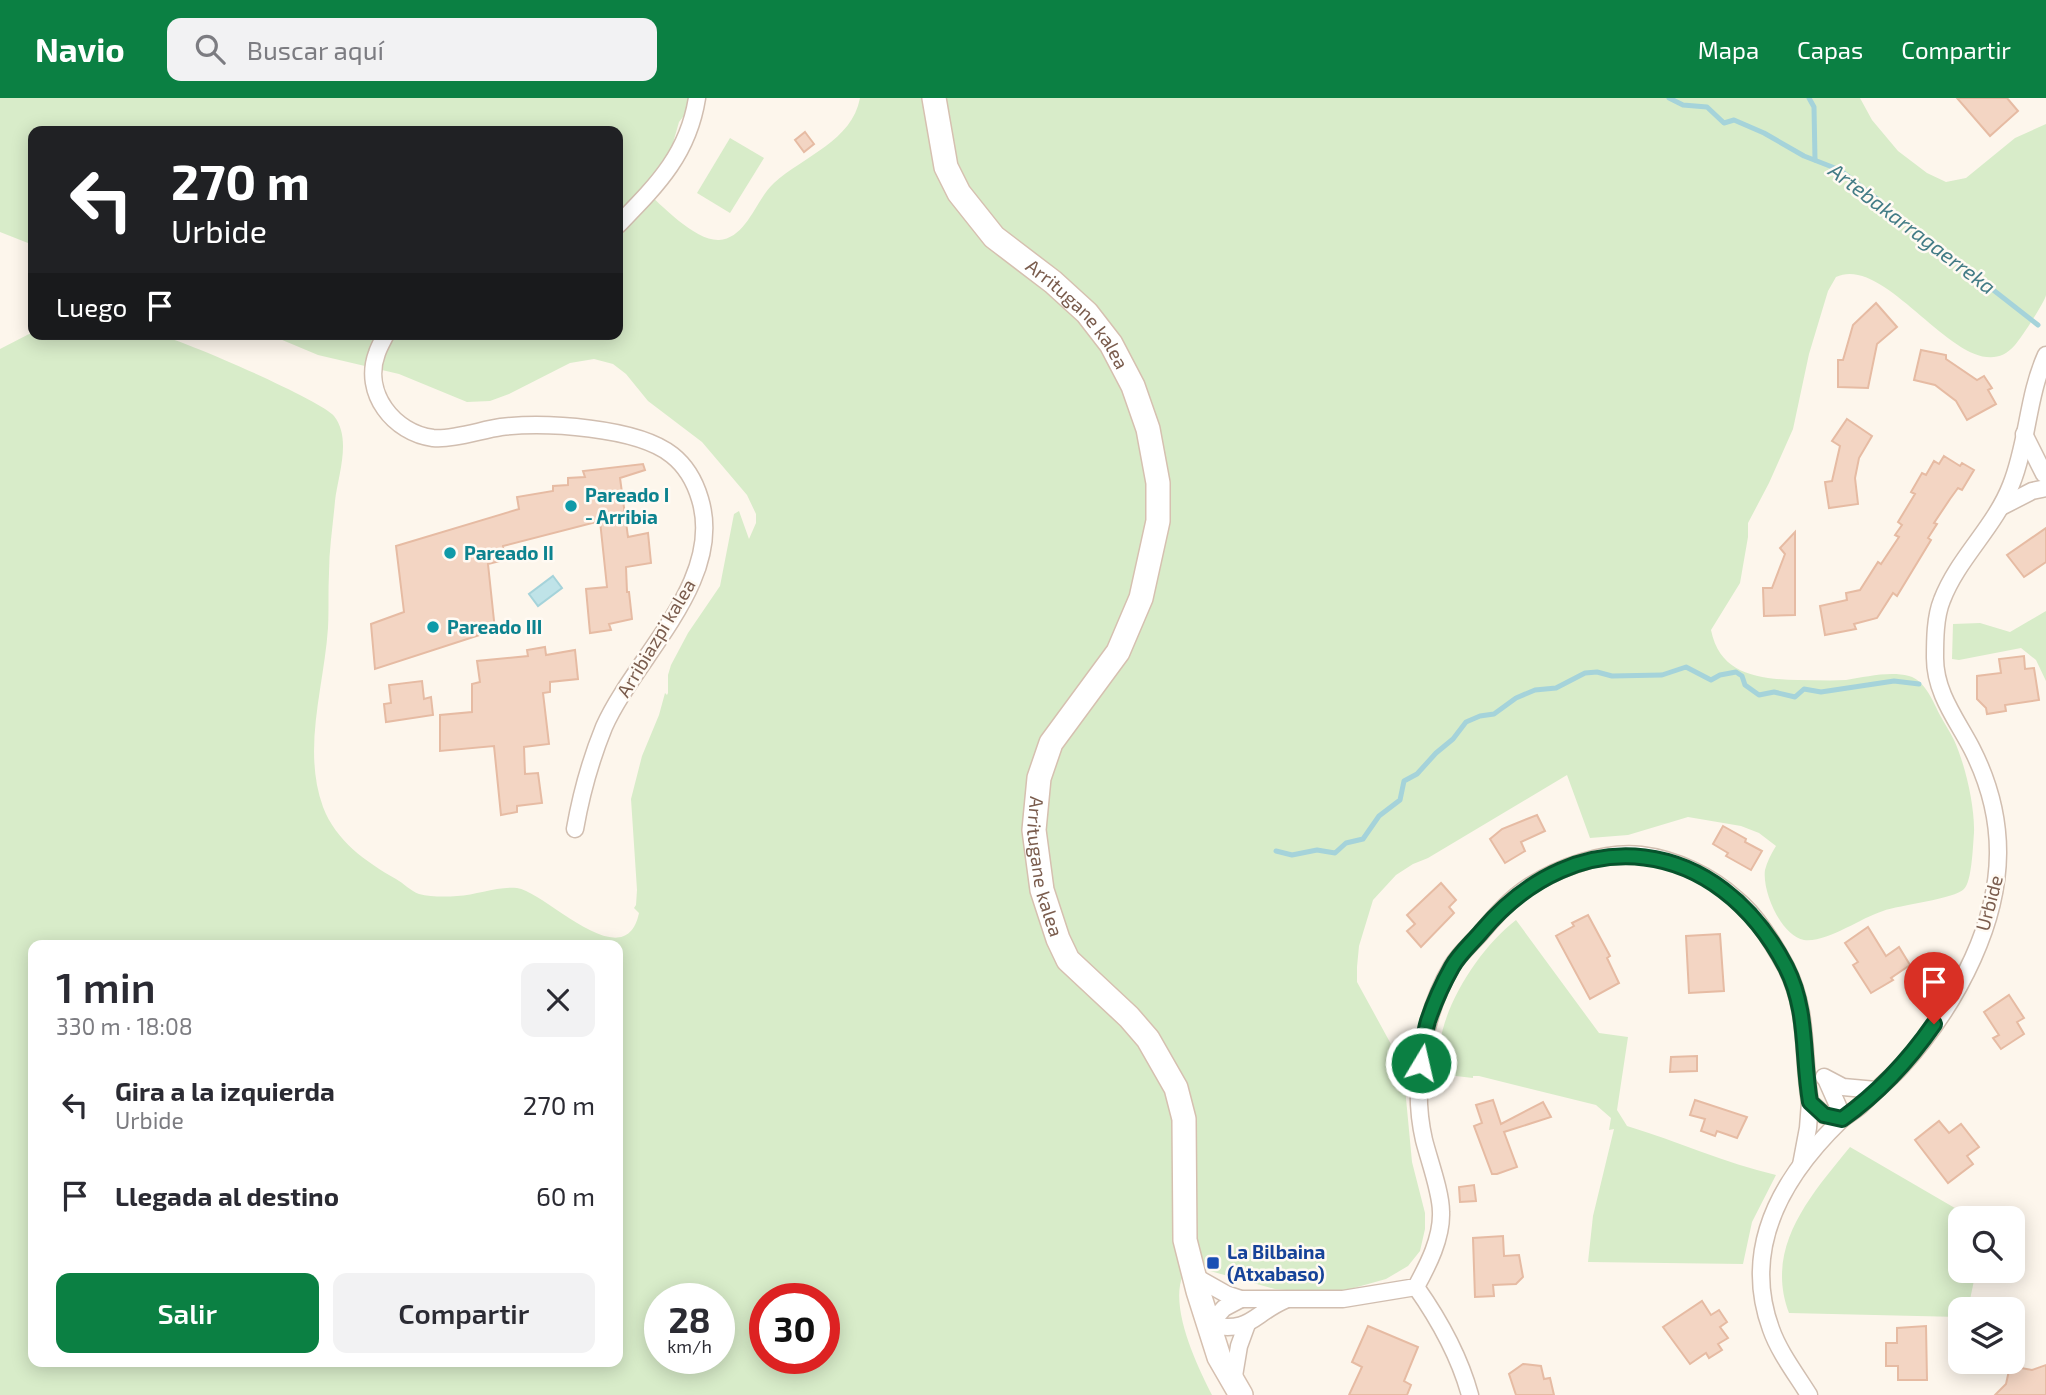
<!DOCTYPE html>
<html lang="es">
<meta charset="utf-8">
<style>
:root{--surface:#fff;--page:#f2f2f3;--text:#2b2b33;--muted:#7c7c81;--accent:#0b8043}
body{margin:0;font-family:"Exo 2",sans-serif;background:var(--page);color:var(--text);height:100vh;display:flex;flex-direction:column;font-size:26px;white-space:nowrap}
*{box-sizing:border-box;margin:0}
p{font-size:23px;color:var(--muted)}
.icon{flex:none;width:38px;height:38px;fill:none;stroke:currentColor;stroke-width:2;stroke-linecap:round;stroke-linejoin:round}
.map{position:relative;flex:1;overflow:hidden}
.drawer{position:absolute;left:28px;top:842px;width:595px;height:427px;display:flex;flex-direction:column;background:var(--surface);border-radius:14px;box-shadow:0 4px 18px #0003}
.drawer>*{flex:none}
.guide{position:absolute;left:28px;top:28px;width:595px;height:214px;border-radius:14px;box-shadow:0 4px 18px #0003;background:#202124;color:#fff;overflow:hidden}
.tools{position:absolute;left:1948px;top:1108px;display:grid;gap:14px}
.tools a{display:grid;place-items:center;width:77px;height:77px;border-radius:14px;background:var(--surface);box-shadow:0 4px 18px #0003;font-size:35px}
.speed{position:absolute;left:644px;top:1185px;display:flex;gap:14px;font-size:35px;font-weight:700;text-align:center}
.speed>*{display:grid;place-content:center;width:91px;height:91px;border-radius:50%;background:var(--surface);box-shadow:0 4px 18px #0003;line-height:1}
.speed small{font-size:18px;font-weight:400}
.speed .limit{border:10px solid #d22;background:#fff;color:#111}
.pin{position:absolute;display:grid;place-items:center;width:60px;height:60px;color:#fff;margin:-72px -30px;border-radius:50% 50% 50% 0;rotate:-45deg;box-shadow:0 0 7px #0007}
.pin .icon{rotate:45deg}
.me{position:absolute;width:77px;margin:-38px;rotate:9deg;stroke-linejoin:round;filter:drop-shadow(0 0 5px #0008)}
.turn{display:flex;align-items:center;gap:24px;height:147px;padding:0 28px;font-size:32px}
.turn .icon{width:91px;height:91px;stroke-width:2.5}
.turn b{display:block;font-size:49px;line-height:60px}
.then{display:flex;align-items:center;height:66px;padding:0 28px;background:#0003;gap:14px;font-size:26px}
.round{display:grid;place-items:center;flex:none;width:74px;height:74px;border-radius:14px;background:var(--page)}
.overview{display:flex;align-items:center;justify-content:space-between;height:119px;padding:0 28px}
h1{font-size:42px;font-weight:600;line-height:52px}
.button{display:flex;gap:14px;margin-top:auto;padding:14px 28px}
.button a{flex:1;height:80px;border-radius:14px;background:var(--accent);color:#fff;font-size:28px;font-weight:600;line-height:80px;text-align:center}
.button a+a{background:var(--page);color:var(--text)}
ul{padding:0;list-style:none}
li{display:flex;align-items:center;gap:21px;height:91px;padding:0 28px}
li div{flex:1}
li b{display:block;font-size:26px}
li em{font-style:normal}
header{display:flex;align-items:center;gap:42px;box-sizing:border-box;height:98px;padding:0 35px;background:var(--accent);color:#fff}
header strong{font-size:33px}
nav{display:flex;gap:38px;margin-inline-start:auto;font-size:24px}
.search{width:490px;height:63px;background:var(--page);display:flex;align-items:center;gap:18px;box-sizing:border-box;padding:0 24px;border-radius:14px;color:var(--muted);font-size:26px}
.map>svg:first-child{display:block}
</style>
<header>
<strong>Navio</strong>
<div class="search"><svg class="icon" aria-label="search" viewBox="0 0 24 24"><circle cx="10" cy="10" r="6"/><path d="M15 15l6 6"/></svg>Buscar aquí</div>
<nav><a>Mapa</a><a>Capas</a><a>Compartir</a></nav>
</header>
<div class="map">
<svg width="2046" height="1297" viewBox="0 0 2046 1297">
<rect width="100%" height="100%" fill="#fdf6ec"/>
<g fill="#d8ecc9" fill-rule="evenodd">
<path d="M0,0H691L690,10L679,24L671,52L663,68L644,91C661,107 695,143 719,142C747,140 756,101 774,85C804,58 852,43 860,0H1860L1872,22L1898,53L1927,75L1946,84L1966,80L2015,40L2046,26C2046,67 2046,108 2046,149C2046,164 2046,183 2046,197C2045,204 2021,240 2015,247C1968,302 1890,153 1836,179L1828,193L1809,256L1793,331L1769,385L1748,425V439L1740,485L1711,532C1720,577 1759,581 1798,582C1814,582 1830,583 1846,582C1866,579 1889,573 1909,578C1926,583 1933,604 1941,619C1945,626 1950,634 1954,642C1965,666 1975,708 1974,735C1973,746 1972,784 1964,791C1955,801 1899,807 1883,813C1860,820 1827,845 1804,842C1781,838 1762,793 1765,772C1767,764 1771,756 1776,748L1759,735L1741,728L1688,719L1628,737L1590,740L1567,677L1428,760L1413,766L1396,777L1373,802L1359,848L1357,869V884L1392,948L1404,979L1412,1064L1425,1115V1131L1420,1153L1408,1168L1386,1181L1343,1193L1308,1194L1275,1191L1203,1171L1183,1177C1169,1209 1197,1268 1212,1297H0V251L33,234V236C72,236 117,232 154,236C175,238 323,303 334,318C352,341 338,377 335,403C333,427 329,451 329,475C328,493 329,511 328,530C324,589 302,651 323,709C336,743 366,764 396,781C403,785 411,793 419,796C430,799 446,799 457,798C477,797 498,788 517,790C546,794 625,881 639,815L634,810L636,807L637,792L631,701L642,658L659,617L665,595L667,597L668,595V577L671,567L688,535L720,488L734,416L739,413L749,441L756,425V416L747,397L702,344L648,303L626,276L613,266L594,261L570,265L509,296L490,303L467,304L399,276L318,257L268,236H618V33H33V147L0,134ZM33,847H618V1264H33ZM660,1200H719V1260H660ZM765,1200H824V1260H765Z"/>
<polygon points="730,40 764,60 730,115 697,95"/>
<polygon points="2046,513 2046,583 2036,562 2021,550 1959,562 1952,561 1953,526 1980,525 2010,534"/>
<path d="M1516,822L1599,935L1628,939L1617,1012L1627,1028C1677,1043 1725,1065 1776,1077L1752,1124L1743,1166L1588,1164L1593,1118L1614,1031L1609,1032L1611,1020L1596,1007L1479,978H1473V980L1447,977C1444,967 1439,956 1440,945C1446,902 1482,848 1516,822Z"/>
<path d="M1850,1049L1972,1120H1960V1172L1976,1173L1968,1211H1960V1219L1789,1215C1764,1149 1811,1097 1850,1049Z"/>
</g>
<polygon fill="#bfe3e8" stroke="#a5d3da" stroke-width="2" points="553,478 562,490 538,508 529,496"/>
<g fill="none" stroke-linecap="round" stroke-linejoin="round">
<g stroke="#a5d3da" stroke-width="5">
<polyline points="1669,0 1683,7 1707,9 1724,25 1734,22 1764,35 1804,58 1840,72 2038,227"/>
<polyline points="1809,0 1814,9 1815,62"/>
<polyline points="1276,753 1292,757 1317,752 1335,755 1346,745 1363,741 1379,718 1400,702 1404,683 1417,676 1436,655 1453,641 1466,624 1480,618 1494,616 1516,600 1535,592 1556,590 1585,575 1597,574 1612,578 1662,577 1686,569 1711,582 1720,577 1736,574 1742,578 1745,587 1759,597 1774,594 1795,599 1804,591 1821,594 1894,583 1919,586"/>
</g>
</g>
<g fill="#f3d5c3" stroke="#e6bba3" stroke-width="2">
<polygon points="1957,0 2007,0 2018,13 1990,38"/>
<polygon points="805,34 814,46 804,54 795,42"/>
<polygon points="1876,205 1897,229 1877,246 1868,290 1838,289 1838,262 1843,262 1853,227"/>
<polygon points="1921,252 1946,257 1946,261 1977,282 1984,278 1992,290 1988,292 1996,306 1967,322 1956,303 1935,287 1914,282"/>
<polygon points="1847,321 1872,338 1859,360 1855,380 1858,406 1829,410 1825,384 1832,383 1840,348 1832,343"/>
<polygon points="1944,358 1960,368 1962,365 1974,372 1962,392 1958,390 1950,401 1934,425 1937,426 1928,440 1931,442 1897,498 1893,495 1877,520 1854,526 1856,531 1825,537 1820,508 1847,502 1846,495 1860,492 1878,464 1881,466 1899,439 1895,437 1902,427 1898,424 1915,396 1911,394 1922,375 1926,377 1934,363 1939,366"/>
<polygon points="643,366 645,372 620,380 628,439 648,435 651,465 626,469 627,494 629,494 632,521 609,526 611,532 590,535 586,491 607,489 600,423 503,448 504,462 488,466 495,532 375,571 371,526 404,514 396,448 519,411 517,399 553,393 553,388 568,387 568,380 585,379 583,373"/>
<polygon points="2046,430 2046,464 2024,479 2007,457"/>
<polygon points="1795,434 1795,517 1764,518 1763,490 1772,490 1785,456 1780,450"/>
<polygon points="545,549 546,557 575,552 578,581 550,584 550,594 543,595 549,646 524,649 525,676 538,675 542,705 517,708 517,714 501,717 494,648 440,653 440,617 472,614 472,586 480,584 477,563 528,558 527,552"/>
<polygon points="2024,558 2025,571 2034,570 2039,602 2005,607 2006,613 1987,616 1986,610 1977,601 1977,578 2001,575 1999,561"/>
<polygon points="422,583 424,601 431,599 433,617 386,624 384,606 391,605 389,587"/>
<polygon points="1537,717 1545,733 1521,744 1525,753 1505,765 1490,741 1502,731"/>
<polygon points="1723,728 1746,741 1745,744 1762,753 1751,772 1726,758 1728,755 1713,746"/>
<polygon points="1441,785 1456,802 1449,809 1454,815 1421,849 1407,833 1415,826 1407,817"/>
<polygon points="1588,817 1610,858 1607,860 1619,885 1590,901 1556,838 1574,828 1572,825"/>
<polygon points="1868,829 1886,858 1899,849 1910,867 1891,880 1893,882 1871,895 1853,867 1858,864 1845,845"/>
<polygon points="1720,836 1724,893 1689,895 1686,838"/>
<polygon points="2009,897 2024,920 2017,924 2024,936 2001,951 1993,940 1999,937 1984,914"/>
<polygon points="1697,958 1697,973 1670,974 1671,959"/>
<polygon points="1493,1002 1501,1026 1543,1004 1551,1019 1504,1034 1517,1069 1497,1076 1492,1076 1474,1028 1482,1025 1476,1007"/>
<polygon points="1695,1002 1747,1019 1737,1040 1717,1033 1715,1038 1701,1033 1705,1021 1690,1017"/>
<polygon points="1939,1023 1949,1035 1961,1026 1979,1049 1967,1058 1973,1066 1948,1085 1915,1042"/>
<polygon points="1474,1087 1476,1103 1460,1104 1459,1089"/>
<polygon points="1503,1138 1504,1158 1519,1157 1523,1179 1516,1186 1493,1187 1494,1198 1475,1199 1473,1140"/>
<polygon points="1702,1203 1711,1217 1719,1212 1727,1224 1720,1229 1728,1240 1718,1246 1722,1252 1709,1260 1706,1255 1690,1266 1663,1229"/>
<polygon points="1368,1228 1418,1249 1404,1283 1411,1287 1407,1297 1349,1297 1362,1269 1352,1264"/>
<polygon points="1926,1228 1927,1282 1898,1282 1898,1268 1886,1268 1886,1245 1897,1245 1897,1230"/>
<polygon points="1523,1266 1541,1268 1544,1281 1550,1280 1554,1297 1516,1297 1509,1276"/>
<polygon points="2046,1267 2046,1297 1995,1297 2006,1286 2010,1268 2032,1272"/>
</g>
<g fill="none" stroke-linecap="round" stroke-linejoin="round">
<g stroke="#d1beb0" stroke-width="19">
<g id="street">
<path d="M618,127C656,88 688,57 697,0"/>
<path d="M386,236C383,242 379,249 377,255C362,295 394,335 433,340C452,342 481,332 501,329C545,324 637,329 672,357C686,368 695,384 700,401C725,483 635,559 604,629C591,661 581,697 575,731"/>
<polyline points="2024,336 2044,376"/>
<polyline points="2001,409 2032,393 2046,390"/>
<polyline points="1824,979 1843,989 1876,992"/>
<polyline points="1801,1067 1808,1030 1810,1004"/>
<path d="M1194,1178L1226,1196L1241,1201H1343L1416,1189C1428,1167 1442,1140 1441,1114C1441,1094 1429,1062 1424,1042C1411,986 1423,917 1452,868C1459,856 1471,846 1480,836C1495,818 1510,801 1530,788C1560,769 1604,753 1641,757C1675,761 1711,778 1736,801C1757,818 1773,845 1786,869C1809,914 1802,957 1810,1004L1824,1017L1842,1021L1838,1008L1826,981"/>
<path d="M1416,1189C1440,1223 1459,1257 1470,1297"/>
<path d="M1209,1227C1252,1235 1251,1217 1285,1202"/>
<polyline points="1209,1227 1224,1210 1241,1201"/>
<polyline points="1233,1284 1239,1248 1247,1226"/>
<path d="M1809,1297C1796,1276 1779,1254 1771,1231C1741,1149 1783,1078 1841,1022C1847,1017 1854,1013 1860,1008C1872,996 1886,984 1898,972C1928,940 1955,900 1973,860C2005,789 2008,722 1972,651C1957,622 1935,595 1935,560C1935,543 1935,519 1942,502C1958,460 1995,429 2011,387C2028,345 2027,299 2046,257"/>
</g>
</g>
<g stroke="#d6c0b0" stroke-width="26">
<g id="secondary">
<path id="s1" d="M934,0L946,69L959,95L994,139L1053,184L1087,215L1111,246L1133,288L1148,331L1158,385V423L1141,500L1118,554L1051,645L1039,680L1034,732L1042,792L1058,841L1068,862L1129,919L1148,941L1176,990L1184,1021L1185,1142L1198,1193L1219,1259L1241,1297"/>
</g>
</g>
<use href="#street" stroke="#fff" stroke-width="16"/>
<use href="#secondary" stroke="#fff" stroke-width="23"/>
</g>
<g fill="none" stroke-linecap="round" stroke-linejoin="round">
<g stroke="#07532c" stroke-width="18">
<path id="route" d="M1421,965C1423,951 1424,936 1428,923C1434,905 1443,885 1452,869C1459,856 1473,844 1482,833C1578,720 1718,738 1786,869C1808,912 1802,957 1810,1004L1824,1017L1842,1021C1877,996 1909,962 1934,926"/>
</g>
<use href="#route" stroke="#0b8043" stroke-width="12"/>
</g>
<g fill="#0f9aa8" stroke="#fffaf3" stroke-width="2.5">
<circle cx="571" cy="408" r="7"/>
<circle cx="450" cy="455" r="7"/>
<circle cx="433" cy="529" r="7"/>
</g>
<rect fill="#1a4fb4" stroke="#fffaf3" stroke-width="2.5" x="1206" y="1158" width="14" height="14" rx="3.5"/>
<g text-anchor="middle" stroke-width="5" stroke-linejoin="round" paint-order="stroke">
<g font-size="19" fill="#7a5c4d" stroke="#fffaf3">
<text dy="7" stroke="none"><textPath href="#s1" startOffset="270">Arritugane kalea</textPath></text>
<text transform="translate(656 540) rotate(-59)" y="7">Arribiazpi kalea</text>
<text dy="7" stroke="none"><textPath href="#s1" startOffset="878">Arritugane kalea</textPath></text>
<text transform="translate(1989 805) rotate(-75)" y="7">Urbide</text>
</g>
<g font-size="19" font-weight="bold" fill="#0d838f" stroke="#fffaf3" text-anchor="start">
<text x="585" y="404">Pareado I<tspan x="585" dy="22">- Arribia</tspan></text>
<text x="464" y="462">Pareado II</text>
<text x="447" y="536">Pareado III</text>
</g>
<g font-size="19" font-weight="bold" fill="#164399" stroke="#fffaf3" text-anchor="start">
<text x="1227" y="1161">La Bilbaina<tspan x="1227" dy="22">(Atxabaso)</tspan></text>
</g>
<g font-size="21" font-style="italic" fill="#437c86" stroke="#fffaf3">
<text transform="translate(1912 131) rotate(37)" y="7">Artebakarragaerreka</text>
</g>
</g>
</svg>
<div class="tools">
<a><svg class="icon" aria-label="search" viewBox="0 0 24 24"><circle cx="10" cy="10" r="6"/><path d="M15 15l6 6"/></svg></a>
<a><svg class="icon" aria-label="layers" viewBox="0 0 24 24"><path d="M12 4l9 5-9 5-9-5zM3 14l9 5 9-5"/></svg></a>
</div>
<div class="speed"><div>28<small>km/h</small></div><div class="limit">30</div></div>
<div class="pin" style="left:1934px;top:926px;background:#d93025"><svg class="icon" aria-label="arrive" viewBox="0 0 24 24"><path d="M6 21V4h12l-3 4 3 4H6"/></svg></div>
<svg class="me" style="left:1421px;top:965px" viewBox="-20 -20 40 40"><circle r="17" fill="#0b8043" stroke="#fff" stroke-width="3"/><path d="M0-11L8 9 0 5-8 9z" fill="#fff"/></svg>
<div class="guide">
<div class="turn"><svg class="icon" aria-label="left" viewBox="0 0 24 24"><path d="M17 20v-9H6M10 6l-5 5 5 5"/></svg><div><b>270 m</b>Urbide</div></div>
<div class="then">Luego<svg class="icon" aria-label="arrive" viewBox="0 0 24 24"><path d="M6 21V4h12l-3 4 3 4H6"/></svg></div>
</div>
<section class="drawer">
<div class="overview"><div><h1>1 min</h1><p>330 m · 18:08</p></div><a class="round"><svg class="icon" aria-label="close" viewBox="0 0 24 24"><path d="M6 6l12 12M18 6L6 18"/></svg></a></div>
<ul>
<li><svg class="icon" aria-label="left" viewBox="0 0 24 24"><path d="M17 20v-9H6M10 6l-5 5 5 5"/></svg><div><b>Gira a la izquierda</b><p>Urbide</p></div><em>270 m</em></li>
<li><svg class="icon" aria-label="arrive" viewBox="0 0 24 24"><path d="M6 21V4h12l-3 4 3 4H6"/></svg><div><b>Llegada al destino</b></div><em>60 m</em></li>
</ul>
<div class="button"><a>Salir</a><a>Compartir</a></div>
</section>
</div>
